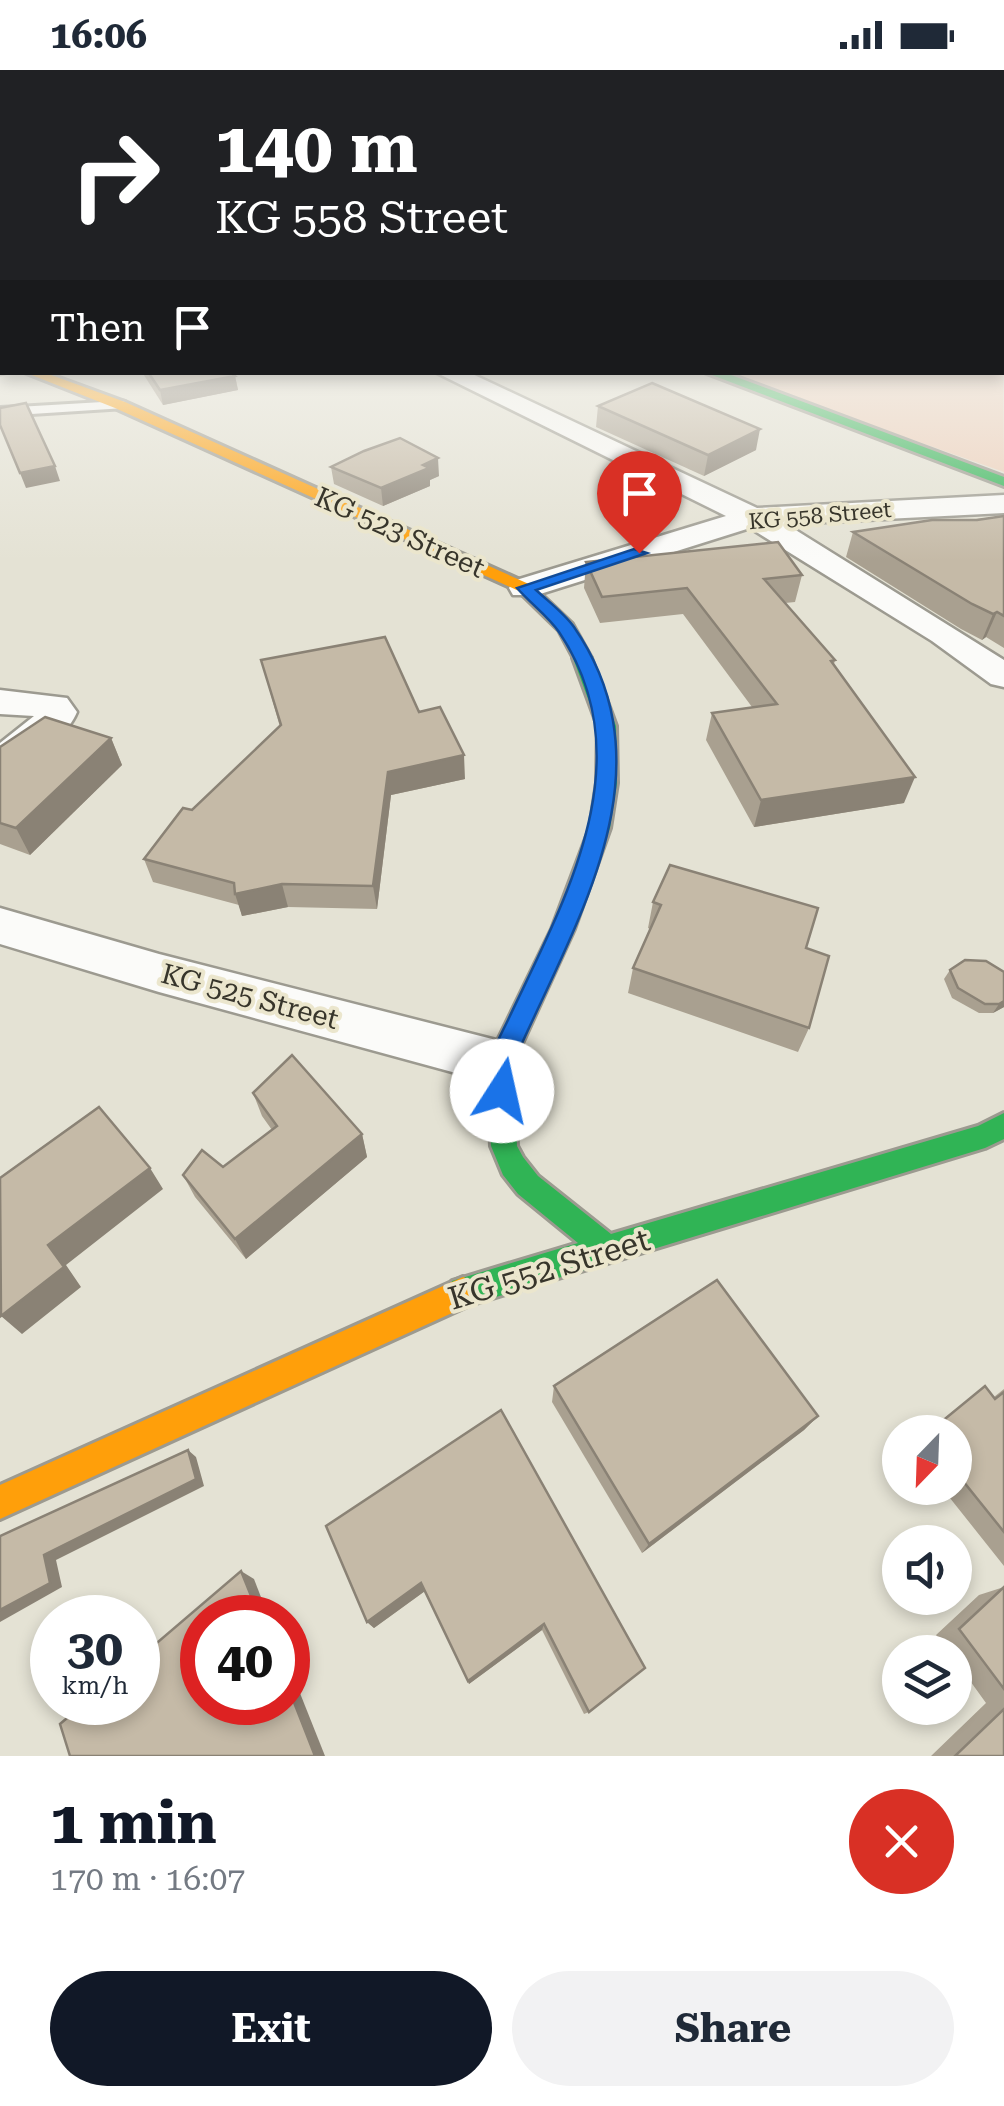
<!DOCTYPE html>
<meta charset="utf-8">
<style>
:root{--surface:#fff;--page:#f2f2f3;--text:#1f2937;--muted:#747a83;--accent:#111827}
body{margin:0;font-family:"Roboto Serif",serif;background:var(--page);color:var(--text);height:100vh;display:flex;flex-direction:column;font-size:38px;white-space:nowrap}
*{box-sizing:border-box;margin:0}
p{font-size:32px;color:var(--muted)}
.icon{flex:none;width:55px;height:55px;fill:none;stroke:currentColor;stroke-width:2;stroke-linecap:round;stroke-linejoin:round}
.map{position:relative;height:1686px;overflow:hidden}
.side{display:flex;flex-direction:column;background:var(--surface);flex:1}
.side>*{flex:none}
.guide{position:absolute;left:0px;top:0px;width:1005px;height:305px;box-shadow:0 5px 15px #0003;background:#202124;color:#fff;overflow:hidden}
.needle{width:65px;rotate:203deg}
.controls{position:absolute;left:882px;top:1345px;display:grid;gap:20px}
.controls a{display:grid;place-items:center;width:90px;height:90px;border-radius:50%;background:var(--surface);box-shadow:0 5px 15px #0003;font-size:50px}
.speed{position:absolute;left:30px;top:1525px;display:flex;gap:20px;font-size:50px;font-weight:700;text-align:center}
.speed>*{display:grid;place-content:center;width:130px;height:130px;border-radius:50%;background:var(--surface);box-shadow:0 5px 15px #0003;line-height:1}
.speed small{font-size:25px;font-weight:400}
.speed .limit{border:15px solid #d22;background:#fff;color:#111}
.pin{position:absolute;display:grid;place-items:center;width:85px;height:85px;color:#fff;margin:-102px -42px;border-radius:50% 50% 50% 0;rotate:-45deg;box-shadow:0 0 10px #0007}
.pin .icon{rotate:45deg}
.me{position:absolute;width:110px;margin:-55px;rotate:10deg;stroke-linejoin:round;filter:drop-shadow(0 0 8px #0008)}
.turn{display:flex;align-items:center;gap:35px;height:210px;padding:0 50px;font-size:45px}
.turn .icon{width:130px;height:130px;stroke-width:2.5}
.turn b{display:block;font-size:70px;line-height:85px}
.then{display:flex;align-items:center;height:95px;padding:0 50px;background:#0003;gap:20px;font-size:38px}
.round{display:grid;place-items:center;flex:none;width:105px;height:105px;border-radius:52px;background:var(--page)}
.overview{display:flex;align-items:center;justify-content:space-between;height:170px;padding:0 50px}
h1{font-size:60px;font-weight:700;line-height:75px;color:var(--accent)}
.cta{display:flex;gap:20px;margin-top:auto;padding:20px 50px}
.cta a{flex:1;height:115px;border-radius:60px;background:var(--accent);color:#fff;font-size:40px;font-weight:700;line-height:115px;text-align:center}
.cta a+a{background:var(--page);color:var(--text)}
.status{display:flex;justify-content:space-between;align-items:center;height:70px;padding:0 50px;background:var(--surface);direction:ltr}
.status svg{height:28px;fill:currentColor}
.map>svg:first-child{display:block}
</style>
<div class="status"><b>16:06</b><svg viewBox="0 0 49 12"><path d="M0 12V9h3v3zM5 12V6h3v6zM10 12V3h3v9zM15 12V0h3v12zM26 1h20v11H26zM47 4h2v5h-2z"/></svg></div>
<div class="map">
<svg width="1004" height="1686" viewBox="0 0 1004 1686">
<rect width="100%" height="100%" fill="#e4e2d4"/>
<polygon fill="#eecfba" points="1003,293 1004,402 723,303 1002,302"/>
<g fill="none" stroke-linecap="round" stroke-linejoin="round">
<g stroke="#9c9a90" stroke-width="6">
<polygon id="lane" points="120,331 125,332 125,338 0,346 0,338"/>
</g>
<g stroke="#9c9a90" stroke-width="5">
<g id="street">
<polygon points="0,289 2,302 9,302 0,304"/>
<polygon points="435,302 468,302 757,438 1004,425 1004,443 786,454 1004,590 1004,617 991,614 932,571 750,458 537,525 513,525 509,518 513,511 726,446"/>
<path d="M0,620L67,628L77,642C67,667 25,699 0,706V673L34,646L0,644Z"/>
<polygon points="0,838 159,884 500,971 518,978 525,993 518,1008 500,1015 159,922 0,874"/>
</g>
</g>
<g stroke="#9c9a90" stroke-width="6">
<g id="fast">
<polygon points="704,302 723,302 1004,407 1004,416"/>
<polygon points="582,583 591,588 616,656 617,713 610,758 574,859 513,993 517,1076 523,1087 538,1106 611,1164 978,1056 1004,1043 1004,1069 985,1078 463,1237 452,1233 448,1222 452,1211 578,1173 518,1124 503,1105 491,1076 487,993 552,859 590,758 597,713 598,656 573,588"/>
</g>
</g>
<g stroke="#9c9a90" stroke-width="6">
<g id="slow">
<polygon points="24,302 43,302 125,332 531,515 572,554 591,588 588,592 576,592 559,560 519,521 115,338"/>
<polygon points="463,1207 474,1211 478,1222 474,1233 0,1449 0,1415"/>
</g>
</g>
<use href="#lane" fill="#fbfbf9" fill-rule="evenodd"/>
<use href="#street" fill="#fbfbf9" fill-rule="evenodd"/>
<use href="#fast" fill="#30b455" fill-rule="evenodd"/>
<use href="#slow" fill="#ff9f0a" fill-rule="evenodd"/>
</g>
<g fill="#a9a090">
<polygon points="142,302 230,302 235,306 238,320 163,335"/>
<polygon points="598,336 756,380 704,406 596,357"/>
<polygon points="331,397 439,406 430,410 430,416 383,436 334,414"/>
<polygon points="1004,446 1004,578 986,567 982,570 961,559 846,487 853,462"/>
<polygon points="586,492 802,505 795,532 785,533 835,590 834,594 904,733 754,757 706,670 712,643 752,637 683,544 600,553 584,518"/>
<polygon points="261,590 419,642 465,709 391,725 377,839 288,837 242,846 239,835 153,812 144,789 192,740 280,657"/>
<polygon points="111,668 122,695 30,785 0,774 0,677"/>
<polygon points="653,832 806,878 809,958 798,982 628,923 633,898 650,859 648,858"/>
<polygon points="950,900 1004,937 993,943 979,943 952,928 944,909"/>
<polygon points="253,1023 362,1064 367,1087 246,1189 195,1127 183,1105 223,1097 272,1060 262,1046"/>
<polygon points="554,1316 818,1346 804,1360 642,1483 552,1332"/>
<polygon points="985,1316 994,1327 1004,1319 1004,1496 942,1418 955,1418 955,1362 927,1362"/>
<polygon points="501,1340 589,1642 584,1644 542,1560 469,1614 425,1521 374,1558 367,1552"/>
<polygon points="1004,1517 1004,1686 931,1686 986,1633 955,1590 955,1582 949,1582 936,1565 979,1525"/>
</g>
<g fill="#8a8275">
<polygon points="235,306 238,320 163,335 160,320"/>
<polygon points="760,359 756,380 704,406 708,385"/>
<polygon points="438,388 439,406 430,410 430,416 383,436 381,418 423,395"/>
<polygon points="55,396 60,411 26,418 20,403"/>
<polygon points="997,542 986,567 982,570 993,544"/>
<polygon points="111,668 122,695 30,785 16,758"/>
<polygon points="464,685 465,709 391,725 377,839 373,816 388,702"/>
<polygon points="915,707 904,733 754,757 761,730"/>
<polygon points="282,814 288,837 242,846 235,824"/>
<polygon points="1004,931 1004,937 993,943 999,934"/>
<polygon points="362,1064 367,1087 246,1189 235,1169"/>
<polygon points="150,1098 163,1119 66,1195 81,1217 22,1264 1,1246 48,1175"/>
<polygon points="818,1346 804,1360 642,1483 649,1474"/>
<polygon points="188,1380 196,1387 204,1416 56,1490 62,1517 0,1552 0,1540 44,1485"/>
<polygon points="241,1501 254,1509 269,1548 260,1548"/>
<polygon points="421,1513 425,1521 374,1558 367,1552"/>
<polygon points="544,1554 542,1560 469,1614 468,1611"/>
<polygon points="288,1593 325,1686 315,1686 288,1617"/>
</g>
<g fill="#c5baa7" stroke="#8a8275" stroke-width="2.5">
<polygon points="148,302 230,302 235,306 160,320"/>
<polygon points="652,313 760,359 708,385 598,336"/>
<polygon points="26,333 55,396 20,403 0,355 0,338"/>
<polygon points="400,368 438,388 423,395 429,398 381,418 331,397 364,381"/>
<polygon points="1004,446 1004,546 997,542 993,544 972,534 853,462 932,450 977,450"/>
<polygon points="778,472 802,505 764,509 835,590 831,591 915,707 761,730 712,643 777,634 687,518 602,527 586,492"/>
<polygon points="385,567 419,642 440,637 464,685 388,702 373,816 282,814 235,824 234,813 144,789 183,738 192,740 281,655 261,590"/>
<polygon points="45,647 111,668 16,758 0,753 0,677"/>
<polygon points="670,795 818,838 806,878 829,886 809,958 633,898 661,835 653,832"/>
<polygon points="965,890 986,891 1004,902 1004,931 999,934 985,934 958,918 950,900"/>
<polygon points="292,985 362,1064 235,1169 183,1105 202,1080 223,1097 277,1056 253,1023"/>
<polygon points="99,1037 150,1098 48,1175 64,1197 1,1246 0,1108"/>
<polygon points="717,1210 818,1346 649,1474 554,1316"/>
<polygon points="985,1316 995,1329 1004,1322 1004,1462 955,1401 955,1362 929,1362"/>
<polygon points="501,1340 645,1598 589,1642 544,1554 468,1611 421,1513 367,1552 326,1456"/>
<polygon points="188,1380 196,1409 44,1485 50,1513 0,1540 0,1466"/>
<polygon points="241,1501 260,1548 202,1548 202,1632 288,1632 288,1617 315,1686 70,1686 60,1654 86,1632 138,1632 138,1589"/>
<polygon points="1004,1517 1004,1619 959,1559"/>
<polygon points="1004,1639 1004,1686 955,1686"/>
</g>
<linearGradient id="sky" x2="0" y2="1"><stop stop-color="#85b8c6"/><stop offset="0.52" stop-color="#f3f2ec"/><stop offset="1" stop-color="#f3f2ec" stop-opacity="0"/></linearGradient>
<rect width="1004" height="491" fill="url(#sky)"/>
<path fill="#1a73e8" stroke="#114b97" stroke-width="2.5" d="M634,479L647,483L536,520C549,532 564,543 574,557C669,695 583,839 523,971C520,977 515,985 514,992C511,1005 517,1016 511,1029L502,1032L492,1029C479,1001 496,975 508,950C565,829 645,690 559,562C548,546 530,533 517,518Z"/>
<g text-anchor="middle" stroke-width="8" stroke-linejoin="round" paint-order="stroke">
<g font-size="22" fill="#37352b" stroke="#ebe6cd">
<text transform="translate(820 445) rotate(-5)" y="8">KG 558 Street</text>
</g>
<g font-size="28" fill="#37352b" stroke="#ebe6cd">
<text transform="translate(400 462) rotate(24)" y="10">KG 523 Street</text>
<text transform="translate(250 926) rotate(15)" y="10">KG 525 Street</text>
</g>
<g font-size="32" fill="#37352b" stroke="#ebe6cd">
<text transform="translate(549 1199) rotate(-17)" y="11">KG 552 Street</text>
</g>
</g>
</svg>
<div class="controls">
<a><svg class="needle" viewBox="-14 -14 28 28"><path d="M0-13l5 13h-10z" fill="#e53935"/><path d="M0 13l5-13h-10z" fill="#747a83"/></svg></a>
<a><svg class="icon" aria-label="sound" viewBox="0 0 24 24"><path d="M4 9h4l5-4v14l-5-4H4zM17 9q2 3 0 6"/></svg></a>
<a><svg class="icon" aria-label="layers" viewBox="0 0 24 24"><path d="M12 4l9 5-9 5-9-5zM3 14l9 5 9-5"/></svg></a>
</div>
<div class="speed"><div>30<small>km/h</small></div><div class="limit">40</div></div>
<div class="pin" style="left:639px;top:483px;background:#d93025"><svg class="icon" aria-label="arrive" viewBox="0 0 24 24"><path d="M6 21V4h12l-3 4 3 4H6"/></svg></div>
<svg class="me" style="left:502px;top:1021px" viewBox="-20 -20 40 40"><circle r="19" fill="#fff"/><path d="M0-13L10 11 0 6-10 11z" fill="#1a73e8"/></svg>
<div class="guide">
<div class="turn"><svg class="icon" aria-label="right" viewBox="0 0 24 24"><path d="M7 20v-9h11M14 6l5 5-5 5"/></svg><div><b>140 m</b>KG 558 Street</div></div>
<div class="then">Then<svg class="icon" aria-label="arrive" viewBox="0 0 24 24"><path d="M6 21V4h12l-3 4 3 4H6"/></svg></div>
</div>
</div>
<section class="side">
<div class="overview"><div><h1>1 min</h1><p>170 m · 16:07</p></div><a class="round" style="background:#d93025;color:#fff"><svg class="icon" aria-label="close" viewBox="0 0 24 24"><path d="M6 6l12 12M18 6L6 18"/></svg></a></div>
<div class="cta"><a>Exit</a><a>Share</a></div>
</section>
